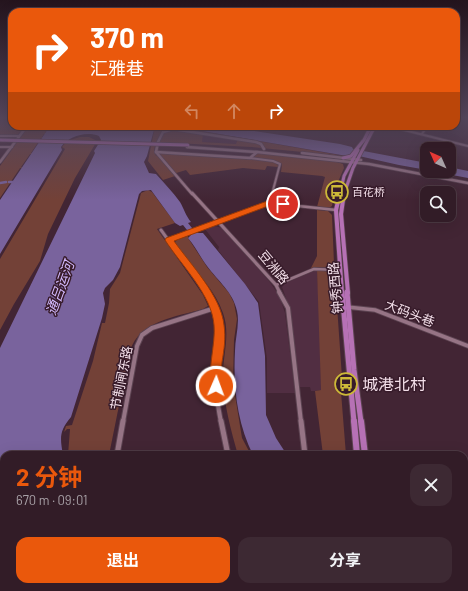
<!DOCTYPE html>
<html lang="zh">
<meta charset="utf-8">
<style>
:root{--surface:#321c27;--page:#3d2933;--text:#f1f3f6;--muted:#a8a1a7;--line:#4d3a44;--accent:#ea580c}
body{margin:0;font-family:Barlow,"Noto Sans SC",sans-serif;background:var(--page);color:var(--text);height:100vh;display:flex;flex-direction:column;font-size:15px;white-space:nowrap}
*{box-sizing:border-box;margin:0}
p{font-size:13px;color:var(--muted)}
.icon{flex:none;width:22px;height:22px;fill:none;stroke:currentColor;stroke-width:2;stroke-linecap:round;stroke-linejoin:round}
.map{position:relative;flex:1;overflow:hidden}
.details{position:absolute;left:0px;top:451px;width:468px;height:140px;display:flex;flex-direction:column;background:var(--surface);border-radius:12px 12px 0 0;box-shadow:0 4px 16px #0002,0 0 0 1px var(--line)}
.details>*{flex:none}
.top-card{position:absolute;left:8px;top:8px;width:452px;height:122px;border-radius:12px;box-shadow:0 4px 16px #0002,0 0 0 1px var(--line);background:#ea580c;color:#fff;overflow:hidden}
.needle{width:26px;rotate:315deg}
.fabs{position:absolute;left:420px;top:142px;display:grid;gap:8px}
.fabs a{display:grid;place-items:center;width:36px;height:36px;border-radius:8px;background:var(--surface);box-shadow:0 4px 16px #0002,0 0 0 1px var(--line);font-size:20px}
.pin{position:absolute;display:grid;place-items:center;width:34px;height:34px;color:#fff;margin:-17px;border:2px solid #fff;border-radius:50%;box-shadow:0 1px 4px #0007}
.me{position:absolute;width:44px;margin:-22px;rotate:2deg;stroke-linejoin:round;filter:drop-shadow(0 0 3px #0008)}
.turn{display:flex;align-items:center;gap:14px;height:84px;padding:0 16px;font-size:18px}
.turn .icon{width:52px;height:52px;stroke-width:2.5}
.turn b{display:block;font-size:28px;line-height:34px}
.lanes{display:flex;align-items:center;height:38px;padding:0 16px;background:#0003;justify-content:center;gap:20px;direction:ltr}
.lanes .off{opacity:.35}
.round{display:grid;place-items:center;flex:none;width:42px;height:42px;border-radius:12px;background:var(--page)}
.headline{display:flex;align-items:center;justify-content:space-between;height:68px;padding:0 16px}
h1{font-size:24px;font-weight:700;line-height:30px;color:var(--accent)}
.primary-button{display:flex;gap:8px;margin-top:auto;padding:8px 16px}
.primary-button a{flex:1;height:46px;border-radius:12px;background:var(--accent);color:#fff;font-size:16px;font-weight:700;line-height:46px;text-align:center}
.primary-button a+a{background:var(--page);color:var(--text)}
.map>svg:first-child{display:block}
</style>
<div class="map">
<svg width="468" height="591" viewBox="0 0 468 591">
<rect width="100%" height="100%" fill="#422534"/>
<g fill="#512e42">
<polygon points="203,134 238,139 237,144 201,142"/>
<polygon points="215,226 222,228 269,281 279,295 285,313 295,393 267,393 267,359 259,302 218,250 219,247 205,229"/>
<polygon points="317,270 320,323 321,390 315,391 311,391 310,387 299,387 291,312 282,287 286,283 308,273"/>
</g>
<g fill="#734137" fill-rule="evenodd">
<polygon points="0,118 12,118 12,126 24,126 21,127 23,129 17,135 0,135"/>
<polygon points="29,126 49,126 45,133 48,134 44,134 42,137 45,138 41,138 31,153 34,154 30,154 21,167 26,167 20,168 0,198 0,166"/>
<path d="M155,126H172L344,156L252,147L156,142L154,150L156,156L161,153L246,158L274,162L279,166L278,167L267,166L265,170L243,168L190,175L186,170L173,174L175,176L163,180L148,161ZM203,134L238,139L236,144L202,142Z"/>
<polygon points="80,137 89,137 97,141 75,178 48,234 40,261 14,304 0,330 0,259 65,149 62,147 67,141"/>
<polygon points="260,153 337,162 343,164 344,168 335,189 332,206 329,208 317,207 325,177 322,176 281,172 282,164 276,161 253,157 255,155"/>
<path d="M148,190L152,192L175,223L157,229L203,295L208,306L203,309C176,317 140,320 130,351L109,455H68L70,429H67L64,432L66,426L72,425L93,361L102,323H105L109,303L110,289L120,273L141,193Z"/>
<polygon points="317,210 328,211 332,215 334,264 332,267 311,268 317,256"/>
<path d="M188,236V238L207,267L229,293L234,303L237,319L234,340L233,383L242,438L251,455H238C231,431 224,404 223,380C222,357 231,335 223,313C214,286 189,266 175,242L177,240Z"/>
<polygon points="317,270 331,272 335,277 343,392 341,392 346,455 323,455 315,391 321,390"/>
<polygon points="32,587 86,587 85,591 31,591"/>
<polygon points="337,587 407,587 408,591 337,591"/>
</g>
<g fill="#79639d">
<path d="M50,126H155L147,156L144,162L149,173L156,174C164,183 173,192 180,202C184,209 186,216 191,222L188,223L196,233H203L245,284L258,303L265,356L266,415L276,438L287,455H253C237,422 233,387 235,351C235,338 240,324 237,311C233,292 218,281 207,266C200,257 196,247 188,238L191,235L183,225L180,226L175,223L151,190L142,191L139,194L120,267L113,280L105,288L103,293L105,304L102,318L71,417C59,431 60,438 63,455H4V587H31L30,591H0V348L95,153L94,151L101,140L99,136C86,131 69,136 61,147L62,150L0,254V200Z"/>
<polygon points="173,126 222,126 340,144 352,147 353,149 427,163 427,170 399,165 350,154 347,156"/>
<polygon points="449,167 468,171 468,178 431,171 449,171"/>
</g>
<g fill="none" stroke-linecap="round" stroke-linejoin="round">
<g stroke="#79639d" stroke-width="2.5">
<polyline points="9,182 13,182"/>
<polyline points="0,183 6,182"/>
</g>
<g stroke="#5c4351" stroke-width="3.5">
<g id="minor-far2">
<polyline points="388,126 468,146"/>
<polyline points="422,134 427,126"/>
<polyline points="0,136 19,136"/>
<polyline points="0,147 12,147"/>
<polyline points="250,158 273,161 280,164 272,194"/>
</g>
</g>
<g stroke="#5c4351" stroke-width="4">
<g id="minor-far1">
<polyline points="270,203 273,193"/>
<polyline points="169,240 270,203 336,210"/>
<polyline points="276,285 314,269 340,270"/>
</g>
</g>
<g stroke="#5c4351" stroke-width="5.5">
<polyline id="minor" points="347,307 375,310 468,346"/>
</g>
<g stroke="#5c4351" stroke-width="4">
<g id="tertiary-far3">
<polyline points="156,152 192,194"/>
<polyline points="156,152 158,142 163,132 173,129 256,142 261,144 264,149"/>
<polyline points="156,152 250,158 257,152"/>
<polyline points="0,162 27,126"/>
</g>
</g>
<g stroke="#5c4351" stroke-width="4.5">
<g id="tertiary-far2">
<polyline points="192,193 276,285 280,293"/>
<polyline points="161,230 206,293"/>
</g>
</g>
<g stroke="#5c4351" stroke-width="6">
<g id="tertiary-far1">
<path d="M206,292C225,320 218,344 216,376C215,391 218,407 221,422"/>
<polyline points="279,292 288,308 301,422"/>
<polyline points="123,422 137,346 142,335 152,328 215,308"/>
</g>
</g>
<g stroke="#5c4351" stroke-width="7">
<g id="tertiary">
<polyline points="221,421 228,455"/>
<polyline points="301,421 305,455"/>
<polyline points="117,455 123,421"/>
<polyline points="464,543 468,544"/>
<polyline points="96,587 96,591"/>
<polyline points="440,587 448,591"/>
</g>
</g>
<g stroke="#5c4351" stroke-width="4">
<g id="secondary">
<polyline points="187,147 257,152 369,164 468,183"/>
<polyline points="302,153 361,160"/>
</g>
</g>
<g stroke="#5c4351" stroke-width="4.5">
<g id="primary-far3">
<polyline points="364,140 371,126"/>
<polyline points="343,158 351,156 363,141"/>
<polyline points="340,194 344,176 358,150"/>
<polyline points="344,194 353,168 375,126"/>
</g>
</g>
<g stroke="#5c4351" stroke-width="5.5">
<g id="primary-far2">
<polyline points="340,193 336,210 342,293"/>
<polyline points="344,193 341,214 348,293"/>
</g>
</g>
<g stroke="#5c4351" stroke-width="7">
<g id="primary-far1">
<polyline points="342,292 354,422"/>
<polyline points="347,292 354,370 361,422"/>
</g>
</g>
<g stroke="#5c4351" stroke-width="8">
<g id="primary">
<polyline points="354,421 357,455"/>
<polyline points="361,421 365,455"/>
<polyline points="333,587 333,591"/>
<polyline points="370,587 370,591"/>
<polyline points="378,587 378,591"/>
<polyline points="411,587 412,591"/>
</g>
</g>
<use href="#minor-far2" stroke="#967485" stroke-width="2"/>
<use href="#minor-far1" stroke="#967485" stroke-width="2.5"/>
<use href="#minor" stroke="#967485" stroke-width="3.5"/>
<use href="#tertiary-far3" stroke="#967485" stroke-width="2.5"/>
<use href="#tertiary-far2" stroke="#967485" stroke-width="3"/>
<use href="#tertiary-far1" stroke="#967485" stroke-width="4"/>
<use href="#tertiary" stroke="#967485" stroke-width="5"/>
<use href="#secondary" stroke="#967485" stroke-width="2.5"/>
<use href="#primary-far3" stroke="#b671b5" stroke-width="3"/>
<use href="#primary-far2" stroke="#b671b5" stroke-width="4"/>
<use href="#primary-far1" stroke="#b671b5" stroke-width="5"/>
<use href="#primary" stroke="#b671b5" stroke-width="6"/>
<g stroke="#5c4351" stroke-width="4.5" stroke-linecap="butt">
<polyline id="primary-bridge" points="0,140 188,145"/>
</g>
<use href="#primary-bridge" stroke="#b671b5" stroke-width="3"/>
</g>
<linearGradient id="sky" x2="0" y2="1"><stop stop-color="#24141d"/><stop offset="0.59" stop-color="#54465c"/><stop offset="1" stop-color="#54465c" stop-opacity="0"/></linearGradient>
<rect width="468" height="200" fill="url(#sky)"/>
<path fill="#ea580c" stroke="#983908" d="M270,200L283,202L287,204L283,206L271,205L174,241C191,265 221,296 224,325C226,338 224,350 222,362C221,371 223,382 220,390L216,391L212,390C206,376 216,343 214,325C212,295 181,265 165,240L166,238Z"/>
<defs>
<g id="bus-ring" transform="scale(1.15)"><circle r="9.5" fill="#371b2a" stroke="#cdb938" stroke-width="1.5"/><path d="M-5-6H5V4H4V6H2V4H-2V6H-4V4H-5ZM-3.5-4V0h7V-4ZM-3.5 1.2v1.5H-2V1.2ZM2 1.2v1.5H3.5V1.2Z" fill="#cdb938"/></g>
</defs>
<g fill-rule="evenodd">
<use href="#bus-ring" x="337" y="192"/>
<use href="#bus-ring" x="346" y="384"/>
</g>
<g text-anchor="middle" stroke-width="3" stroke-linejoin="round" paint-order="stroke">
<g font-size="11" fill="#f2dee8" stroke="#371b2a" text-anchor="start">
<text x="352" y="196">百花桥</text>
</g>
<g font-size="13" fill="#f2dee8" stroke="#371b2a">
<text transform="translate(274 267) rotate(50)" y="5">豆洲路</text>
<text transform="translate(335 288) rotate(-95)" y="5">钟秀西路</text>
<text transform="translate(410 313) rotate(21)" y="5">大码头巷</text>
<text transform="translate(121 378) rotate(-79)" y="5">节制闸东路</text>
</g>
<g font-size="14" font-style="italic" fill="#d4bbff" stroke="#371b2a">
<text transform="translate(60 288) rotate(-70)" y="5">通吕运河</text>
</g>
<g font-size="16" fill="#f2dee8" stroke="#371b2a" text-anchor="start">
<text x="362" y="390">城港北村</text>
</g>
</g>
</svg>
<div class="fabs">
<a><svg class="needle" viewBox="-14 -14 28 28"><path d="M0-13l5 13h-10z" fill="#e53935"/><path d="M0 13l5-13h-10z" fill="#a8a1a7"/></svg></a>
<a><svg class="icon" aria-label="search" viewBox="0 0 24 24"><circle cx="10" cy="10" r="6"/><path d="M15 15l6 6"/></svg></a>
</div>
<div class="pin" style="left:283px;top:204px;background:#d93025"><svg class="icon" aria-label="arrive" viewBox="0 0 24 24"><path d="M6 21V4h12l-3 4 3 4H6"/></svg></div>
<svg class="me" style="left:216px;top:386px" viewBox="-20 -20 40 40"><circle r="17" fill="#ea580c" stroke="#fff" stroke-width="3"/><path d="M0-11L8 9 0 5-8 9z" fill="#fff"/></svg>
<div class="top-card">
<div class="turn"><svg class="icon" aria-label="right" viewBox="0 0 24 24"><path d="M7 20v-9h11M14 6l5 5-5 5"/></svg><div><b>370 m</b>汇雅巷</div></div>
<div class="lanes"><svg class="icon off" aria-label="left" viewBox="0 0 24 24"><path d="M17 20v-9H6M10 6l-5 5 5 5"/></svg><svg class="icon off" aria-label="ahead" viewBox="0 0 24 24"><path d="M12 20V5M6 11l6-6 6 6"/></svg><svg class="icon" aria-label="right" viewBox="0 0 24 24"><path d="M7 20v-9h11M14 6l5 5-5 5"/></svg></div>
</div>
<section class="details">
<div class="headline"><div><h1>2 分钟</h1><p>670 m · 09:01</p></div><a class="round"><svg class="icon" aria-label="close" viewBox="0 0 24 24"><path d="M6 6l12 12M18 6L6 18"/></svg></a></div>
<div class="primary-button"><a>退出</a><a>分享</a></div>
</section>
</div>
